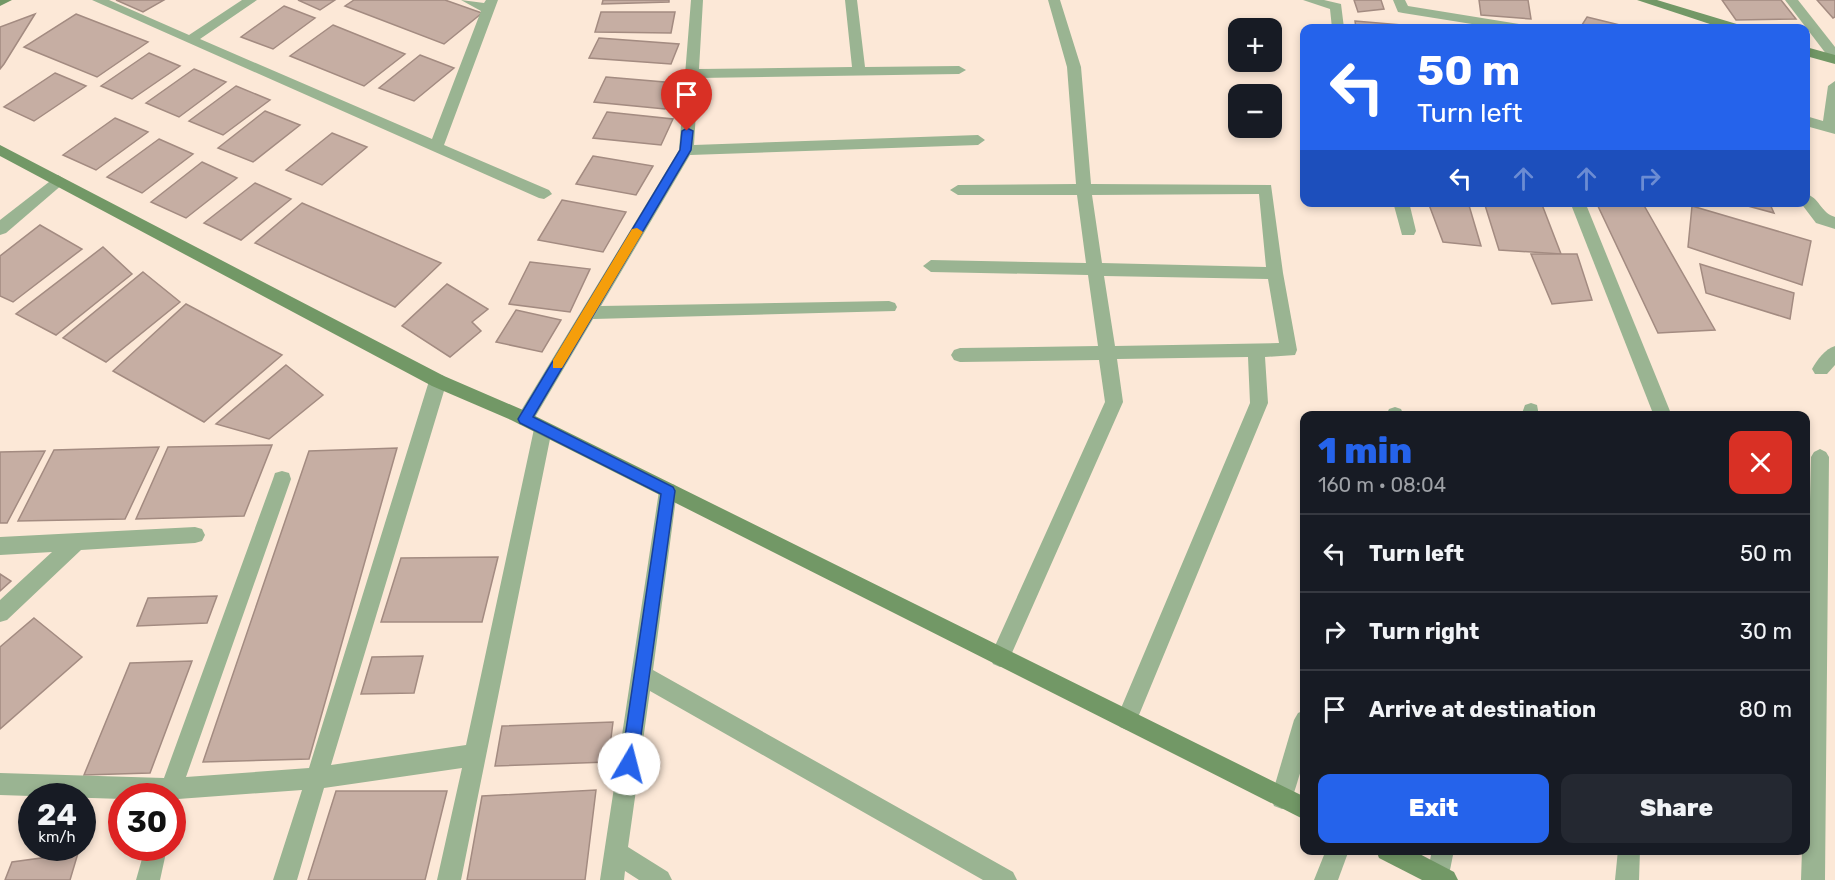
<!DOCTYPE html>
<meta charset="utf-8">
<style>
:root{--surface:#171b24;--page:#242831;--text:#f1f3f6;--muted:#9ea1a6;--line:#363941;--accent:#2563eb}
body{margin:0;font-family:Rubik,sans-serif;background:var(--page);color:var(--text);height:100vh;display:flex;flex-direction:column;font-size:22px;white-space:nowrap}
*{box-sizing:border-box;margin:0}
p{font-size:20px;color:var(--muted)}
.icon{flex:none;width:33px;height:33px;fill:none;stroke:currentColor;stroke-width:2;stroke-linecap:round;stroke-linejoin:round}
.map{position:relative;flex:1;overflow:hidden}
.drawer{position:absolute;left:1300px;top:411px;width:510px;height:444px;display:flex;flex-direction:column;background:var(--surface);border-radius:12px;box-shadow:0 3px 9px #0003}
.drawer>*{flex:none}
.banner{position:absolute;left:1300px;top:24px;width:510px;height:183px;border-radius:12px;box-shadow:0 3px 9px #0003;background:#2563eb;color:#fff;overflow:hidden}
.controls{position:absolute;left:1228px;top:18px;display:grid;gap:12px}
.controls a{display:grid;place-items:center;width:54px;height:54px;border-radius:12px;background:var(--surface);box-shadow:0 3px 9px #0003;font-size:30px}
.speed{position:absolute;left:18px;top:783px;display:flex;gap:12px;font-size:30px;font-weight:700;text-align:center}
.speed>*{display:grid;place-content:center;width:78px;height:78px;border-radius:50%;background:var(--surface);box-shadow:0 3px 9px #0003;line-height:1}
.speed small{font-size:15px;font-weight:400}
.speed .limit{border:9px solid #d22;background:#fff;color:#111}
.pin{position:absolute;display:grid;place-items:center;width:51px;height:51px;color:#fff;margin:-62px -26px;border-radius:50% 50% 50% 0;rotate:-45deg;box-shadow:0 0 6px #0007}
.pin .icon{rotate:45deg}
.me{position:absolute;width:66px;margin:-33px;rotate:8deg;stroke-linejoin:round;filter:drop-shadow(0 0 4px #0008)}
.turn{display:flex;align-items:center;gap:21px;height:126px;padding:0 18px;font-size:27px}
.turn .icon{width:78px;height:78px;stroke-width:2.5}
.turn b{display:block;font-size:42px;line-height:51px}
.lanes{display:flex;align-items:center;height:57px;padding:0 18px;background:#0003;justify-content:center;gap:30px;direction:ltr}
.lanes .off{opacity:.35}
.round{display:grid;place-items:center;flex:none;width:63px;height:63px;border-radius:12px;background:var(--page)}
.head{display:flex;align-items:center;justify-content:space-between;height:102px;padding:0 18px}
h1{font-size:36px;font-weight:800;line-height:45px;color:var(--accent)}
.primary-button{display:flex;gap:12px;margin-top:auto;padding:12px 18px}
.primary-button a{flex:1;height:69px;border-radius:12px;background:var(--accent);color:#fff;font-size:24px;font-weight:800;line-height:69px;text-align:center}
.primary-button a+a{background:var(--page);color:var(--text)}
ul{padding:0;list-style:none}
li{display:flex;align-items:center;gap:18px;height:78px;padding:0 18px;border-top:2px solid var(--line)}
li div{flex:1}
li b{display:block;font-size:22px}
li em{font-style:normal}
.map>svg:first-child{display:block}
</style>
<div class="map">
<svg width="1835" height="880" viewBox="0 0 1835 880">
<rect width="100%" height="100%" fill="#fce8d7"/>
<g fill="#c6aea3" stroke="#a38b81" stroke-width="1.5">
<polygon points="116,0 164,0 143,12"/>
<polygon points="298,0 335,0 320,10"/>
<polygon points="354,0 445,0 482,13 444,44 345,6"/>
<polygon points="603,0 669,0 669,2 602,4"/>
<polygon points="1354,0 1381,0 1384,9 1358,12"/>
<polygon points="1479,0 1528,0 1531,19 1481,15"/>
<polygon points="1722,0 1781,0 1796,19 1736,20"/>
<polygon points="1817,0 1835,0 1835,17 1833,18"/>
<polygon points="284,6 315,18 273,49 241,37"/>
<polygon points="601,12 675,12 671,33 595,32"/>
<polygon points="35,14 4,64 0,69 0,27"/>
<polygon points="76,14 148,42 97,77 24,47"/>
<polygon points="1587,17 1632,28 1580,28"/>
<polygon points="1355,21 1415,26 1413,28 1356,28"/>
<polygon points="333,25 405,54 364,86 290,56"/>
<polygon points="599,38 679,44 671,64 589,58"/>
<polygon points="149,53 180,66 132,99 101,86"/>
<polygon points="420,55 454,68 414,101 379,88"/>
<polygon points="194,69 226,82 179,117 146,103"/>
<polygon points="55,73 86,86 34,121 4,107"/>
<polygon points="606,77 676,83 665,109 594,102"/>
<polygon points="236,86 270,100 223,135 189,121"/>
<polygon points="265,111 300,125 253,162 218,148"/>
<polygon points="607,112 673,119 661,145 593,138"/>
<polygon points="115,118 148,132 96,170 63,155"/>
<polygon points="332,133 367,147 322,185 286,170"/>
<polygon points="159,139 193,154 142,193 107,177"/>
<polygon points="593,156 653,166 636,195 576,184"/>
<polygon points="202,162 237,178 186,218 151,202"/>
<polygon points="255,183 291,199 241,240 204,223"/>
<polygon points="562,200 626,212 603,252 538,240"/>
<polygon points="1428,202 1468,202 1481,246 1443,242"/>
<polygon points="1484,202 1541,202 1561,254 1499,250"/>
<polygon points="1596,202 1642,202 1715,330 1658,333"/>
<polygon points="1733,202 1769,202 1774,213"/>
<polygon points="302,203 441,263 395,307 255,243"/>
<polygon points="1692,206 1811,241 1802,285 1688,247"/>
<polygon points="40,225 82,249 13,302 0,296 0,256"/>
<polygon points="103,247 132,274 56,335 16,314"/>
<polygon points="1531,254 1577,254 1592,300 1552,304"/>
<polygon points="530,262 590,269 570,312 509,304"/>
<polygon points="1700,264 1794,293 1790,319 1706,293"/>
<polygon points="143,272 180,302 106,362 63,338"/>
<polygon points="447,284 488,309 472,322 481,331 450,357 402,326"/>
<polygon points="186,304 282,355 204,422 113,371"/>
<polygon points="516,310 561,320 542,352 496,342"/>
<polygon points="286,365 323,395 269,439 216,424"/>
<polygon points="272,445 244,516 136,519 168,447"/>
<polygon points="159,447 125,519 18,521 54,450"/>
<polygon points="397,448 309,759 203,762 309,451"/>
<polygon points="45,451 7,523 0,523 0,452"/>
<polygon points="498,557 482,622 381,622 401,558"/>
<polygon points="0,574 11,581 0,591"/>
<polygon points="217,596 207,623 137,626 148,598"/>
<polygon points="34,618 82,657 0,729 0,647"/>
<polygon points="423,656 414,693 361,694 372,657"/>
<polygon points="192,661 150,773 84,775 130,663"/>
<polygon points="613,722 608,762 495,766 502,726"/>
<polygon points="596,790 585,880 467,880 482,796"/>
<polygon points="336,791 447,791 425,880 308,880"/>
<polygon points="78,853 70,880 5,880 12,862"/>
</g>
<g fill="none" stroke-linecap="round" stroke-linejoin="round">
<g fill="#9ab492" fill-rule="evenodd">
<polygon points="92,0 109,0 189,35 242,0 257,0 200,39 432,139 481,11 461,0 484,3 486,0 498,0 444,145 549,190 552,194 544,199 539,198"/>
<polygon points="691,0 703,0 699,69 852,67 845,0 857,0 865,67 959,66 966,70 959,74 698,78 694,145 978,135 985,140 978,145 690,155 601,306 889,301 895,303 897,307 895,311 593,319 531,424 525,426 519,424 516,419 519,414 679,150"/>
<path d="M1048,0H1060L1081,67L1091,184L1271,185L1283,273L1297,350L1295,355L1265,357L1268,403L1134,727L1127,730L1120,727L1116,720L1250,403L1248,357L1117,359L1123,402L1007,664L1000,667L993,664L990,657L1105,402L1099,360L960,362L954,360L951,355L954,350L960,348L1098,346L1088,275L931,272L923,266L931,260L1086,263L1077,195H958L950,190L958,185L1076,184L1067,67ZM1259,194L1266,267L1102,263L1092,195ZM1104,276L1268,279L1279,343L1115,346Z"/>
<polygon points="1303,0 1324,0 1341,4 1344,28 1332,28 1330,9"/>
<polygon points="1393,0 1405,0 1408,6 1519,24 1526,28 1497,28 1403,13 1398,12"/>
<polygon points="1785,0 1798,0 1835,47 1835,60 1830,59"/>
<polygon points="1835,81 1835,134 1806,126 1806,116 1823,121 1828,86"/>
<polygon points="58,175 66,180 63,184 6,233 0,235 0,220"/>
<path d="M1806,194C1819,197 1821,213 1835,217V229L1816,223L1800,202H1806Z"/>
<polygon points="1393,202 1409,202 1416,231 1414,235 1402,235"/>
<polygon points="1570,202 1585,202 1672,416 1654,416"/>
<path d="M1835,346V365L1827,374H1815L1812,369C1817,360 1825,349 1835,346Z"/>
<polygon points="438,374 444,376 447,381 331,765 466,745 534,429 537,424 543,422 549,424 552,429 461,880 437,880 462,768 324,788 297,880 273,880 302,790 178,799 172,805 172,796 122,799 0,795 0,773 164,778 273,479 275,473 282,471 289,473 291,479 186,777 309,768 429,381 432,376"/>
<polygon points="1531,403 1537,405 1539,416 1521,416 1525,405"/>
<polygon points="1395,407 1401,409 1404,416 1386,416 1389,409"/>
<polygon points="1820,449 1826,452 1829,457 1825,880 1801,880 1802,850 1806,850 1806,677 1811,457 1814,452"/>
<polygon points="668,483 675,485 677,491 653,670 1013,872 1017,880 983,880 650,691 628,847 668,872 672,880 639,880 625,871 624,880 600,880 659,491 661,485"/>
<polygon points="195,527 202,529 205,535 202,541 195,543 81,550 7,620 0,622 0,600 52,552 0,555 0,537"/>
<polygon points="1305,710 1305,757 1290,806 1282,809 1274,806 1271,798 1294,720 1298,713"/>
<polygon points="145,848 167,848 160,880 136,880"/>
<polygon points="1326,850 1349,850 1338,880 1314,880"/>
<polygon points="1432,850 1454,850 1448,880 1428,880 1427,876"/>
<polygon points="1618,850 1640,850 1639,880 1615,880"/>
</g>
<g fill="#729866" fill-rule="evenodd">
<polygon points="0,0 12,0 0,6"/>
<polygon points="1637,0 1657,0 1740,25 1742,28 1722,28"/>
<polygon points="1806,47 1835,55 1835,64 1806,56"/>
<polygon points="0,145 444,376 523,410 1305,797 1305,820 511,420 432,386 0,156"/>
<polygon points="1376,850 1412,850 1454,872 1458,880 1422,880 1379,858"/>
</g>
</g>
<polygon fill="#2563eb" stroke="#184099" stroke-width="1.5" points="687,128 693,131 691,150 533,417 673,487 675,491 637,764 635,769 629,772 623,769 621,764 661,494 520,423 518,419 680,150 682,131"/>
<polygon fill="#f59e0b" points="637,228 643,232 562,368 553,368 553,360 632,229"/>
</svg>
<div class="controls">
<a>+</a>
<a>−</a>
</div>
<div class="speed"><div>24<small>km/h</small></div><div class="limit">30</div></div>
<div class="pin" style="left:687px;top:131px;background:#d93025"><svg class="icon" aria-label="arrive" viewBox="0 0 24 24"><path d="M6 21V4h12l-3 4 3 4H6"/></svg></div>
<svg class="me" style="left:629px;top:764px" viewBox="-20 -20 40 40"><circle r="19" fill="#fff"/><path d="M0-13L10 11 0 6-10 11z" fill="#2563eb"/></svg>
<div class="banner">
<div class="turn"><svg class="icon" aria-label="left" viewBox="0 0 24 24"><path d="M17 20v-9H6M10 6l-5 5 5 5"/></svg><div><b>50 m</b>Turn left</div></div>
<div class="lanes"><svg class="icon" aria-label="left" viewBox="0 0 24 24"><path d="M17 20v-9H6M10 6l-5 5 5 5"/></svg><svg class="icon off" aria-label="ahead" viewBox="0 0 24 24"><path d="M12 20V5M6 11l6-6 6 6"/></svg><svg class="icon off" aria-label="ahead" viewBox="0 0 24 24"><path d="M12 20V5M6 11l6-6 6 6"/></svg><svg class="icon off" aria-label="right" viewBox="0 0 24 24"><path d="M7 20v-9h11M14 6l5 5-5 5"/></svg></div>
</div>
<section class="drawer">
<div class="head"><div><h1>1 min</h1><p>160 m · 08:04</p></div><a class="round" style="background:#d93025;color:#fff"><svg class="icon" aria-label="close" viewBox="0 0 24 24"><path d="M6 6l12 12M18 6L6 18"/></svg></a></div>
<ul>
<li><svg class="icon" aria-label="left" viewBox="0 0 24 24"><path d="M17 20v-9H6M10 6l-5 5 5 5"/></svg><div><b>Turn left</b></div><em>50 m</em></li>
<li><svg class="icon" aria-label="right" viewBox="0 0 24 24"><path d="M7 20v-9h11M14 6l5 5-5 5"/></svg><div><b>Turn right</b></div><em>30 m</em></li>
<li><svg class="icon" aria-label="arrive" viewBox="0 0 24 24"><path d="M6 21V4h12l-3 4 3 4H6"/></svg><div><b>Arrive at destination</b></div><em>80 m</em></li>
</ul>
<div class="primary-button"><a>Exit</a><a>Share</a></div>
</section>
</div>
